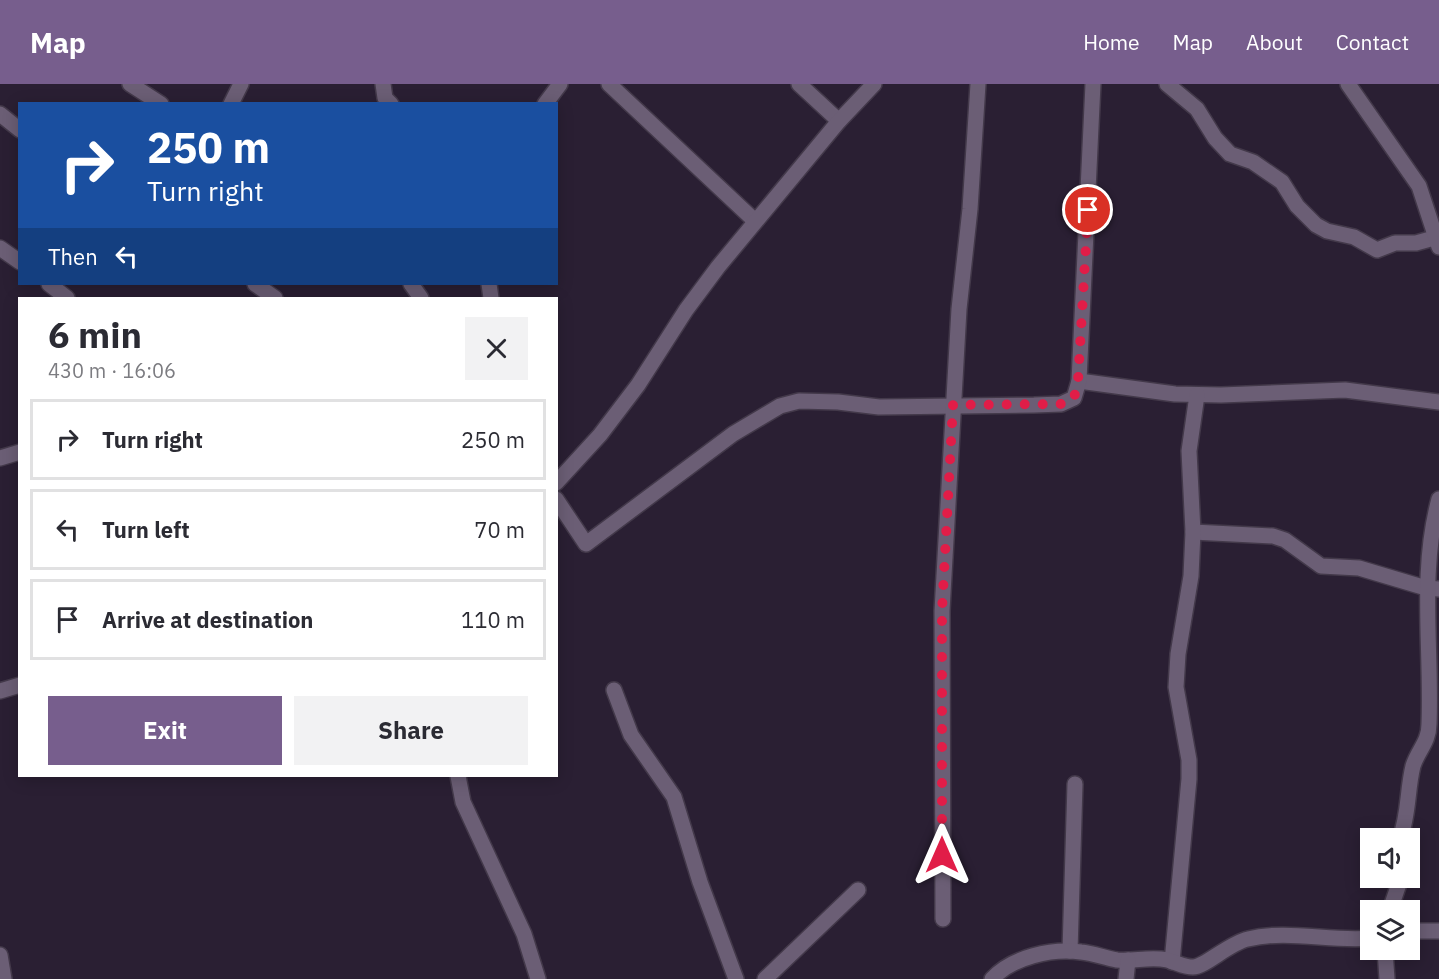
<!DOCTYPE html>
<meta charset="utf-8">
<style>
:root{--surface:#fff;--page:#f2f2f3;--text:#2b2b33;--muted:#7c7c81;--line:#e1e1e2;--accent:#775e8d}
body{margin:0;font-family:"IBM Plex Sans",sans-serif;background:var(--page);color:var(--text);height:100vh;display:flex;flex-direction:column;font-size:22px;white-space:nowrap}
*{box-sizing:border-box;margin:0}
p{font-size:20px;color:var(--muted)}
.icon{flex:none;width:33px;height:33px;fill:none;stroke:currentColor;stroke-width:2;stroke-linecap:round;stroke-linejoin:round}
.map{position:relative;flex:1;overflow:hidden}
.details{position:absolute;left:18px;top:213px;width:540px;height:480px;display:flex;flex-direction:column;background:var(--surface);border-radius:0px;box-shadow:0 3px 15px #0003}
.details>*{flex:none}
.guide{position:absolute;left:18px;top:18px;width:540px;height:183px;border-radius:0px;box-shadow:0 3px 15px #0003;background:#1a4fa0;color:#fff;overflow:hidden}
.controls{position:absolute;left:1360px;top:744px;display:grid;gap:12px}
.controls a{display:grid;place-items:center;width:60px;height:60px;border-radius:0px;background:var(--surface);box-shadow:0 3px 15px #0003;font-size:30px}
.pin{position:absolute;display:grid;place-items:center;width:51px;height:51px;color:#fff;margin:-26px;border:3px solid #fff;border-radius:50%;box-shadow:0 2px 6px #0007}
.me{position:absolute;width:66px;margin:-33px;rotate:0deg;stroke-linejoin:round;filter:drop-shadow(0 0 4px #0008)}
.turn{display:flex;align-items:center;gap:21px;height:126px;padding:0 30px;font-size:27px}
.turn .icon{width:78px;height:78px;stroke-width:2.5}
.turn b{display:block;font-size:42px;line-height:51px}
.then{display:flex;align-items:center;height:57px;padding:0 30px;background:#0003;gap:12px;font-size:22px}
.round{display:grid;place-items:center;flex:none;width:63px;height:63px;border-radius:0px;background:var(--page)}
.headline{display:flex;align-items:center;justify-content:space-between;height:102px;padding:0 30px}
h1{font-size:36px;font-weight:700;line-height:45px}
.cta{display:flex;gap:12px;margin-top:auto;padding:12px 30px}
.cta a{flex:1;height:69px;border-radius:0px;background:var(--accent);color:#fff;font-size:24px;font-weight:700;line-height:69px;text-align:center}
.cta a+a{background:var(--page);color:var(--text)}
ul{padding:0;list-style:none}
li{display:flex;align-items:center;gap:18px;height:81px;margin:0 12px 9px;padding:0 18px;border:3px solid var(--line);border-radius:0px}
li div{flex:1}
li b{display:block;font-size:22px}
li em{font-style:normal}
header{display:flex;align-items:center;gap:36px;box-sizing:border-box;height:84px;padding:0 30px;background:var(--accent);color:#fff}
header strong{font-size:28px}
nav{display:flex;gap:33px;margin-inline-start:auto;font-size:21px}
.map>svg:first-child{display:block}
</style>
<header>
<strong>Map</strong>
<nav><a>Home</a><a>Map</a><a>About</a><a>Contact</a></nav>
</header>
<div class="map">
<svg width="1439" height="895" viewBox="0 0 1439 895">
<rect width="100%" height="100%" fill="#2a1f33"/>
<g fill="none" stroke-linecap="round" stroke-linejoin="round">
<g stroke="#43394a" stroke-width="18">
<g id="minor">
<polyline points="130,0 161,20"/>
<polyline points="383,0 385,14 391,20"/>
<polyline points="609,0 755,137"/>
<polyline points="799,0 839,37"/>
<polyline points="1167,0 1197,25 1215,54 1230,70 1253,78 1282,98 1297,122 1316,141 1327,147 1354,153 1377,166 1395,159 1416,159 1434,154"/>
<polyline points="1348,0 1419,102 1439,163"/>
<polyline points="231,20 241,0"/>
<polyline points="545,20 560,0"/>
<polyline points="0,30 20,46"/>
<polyline points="0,164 20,178"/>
<polyline points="49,200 67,214"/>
<polyline points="255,200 275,214"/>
<polyline points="411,200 421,214"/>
<polyline points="489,200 491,214"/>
<polyline points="1079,297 1175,310 1221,311 1345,306 1439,318"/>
<polyline points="0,374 20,368"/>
<polyline points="556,399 600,351 638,301 686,226 718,183 839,37 874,0"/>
<polyline points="556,415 586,460 733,350 780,322 799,317 838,318 879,323 1034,321 1061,320 1074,314 1079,297 1093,0"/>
<polyline points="1193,448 1273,452 1285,456 1321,482 1359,484 1426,504 1439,505"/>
<polyline points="614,606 631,651 674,713 700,798 736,895"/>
<polyline points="0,607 20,601"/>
<polyline points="458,692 463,718 524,850 538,895"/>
<path d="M1400,754C1409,731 1407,706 1413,682C1418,666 1429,658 1429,640C1432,564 1419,489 1439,415"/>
<polyline points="1390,826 1401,794"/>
<polyline points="943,835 942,527 959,225 970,125 978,0"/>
<polyline points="1410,847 1439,847"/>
<polyline points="1385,866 1387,895"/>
<polyline points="1070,867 1075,700"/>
<polyline points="0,871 4,895"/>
<polyline points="1172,878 1189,695 1189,676 1176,603 1178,570 1191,492 1193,448 1189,367 1197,311"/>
<polyline points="765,895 858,806"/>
<path d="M992,895C1012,873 1052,864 1081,868C1093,869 1105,874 1117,876C1133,878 1150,872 1167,876C1176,878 1183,883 1193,883C1205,883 1229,859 1248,855C1288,845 1331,858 1371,854"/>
<polyline points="1126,895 1128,876"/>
</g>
</g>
<use href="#minor" stroke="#6b5e75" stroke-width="15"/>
</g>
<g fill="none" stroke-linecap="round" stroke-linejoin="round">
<polyline stroke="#e11d48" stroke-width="10" stroke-dasharray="0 18" points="942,771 942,527 953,321 1061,320 1074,314 1078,297 1088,126"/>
</g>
</svg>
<div class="controls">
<a><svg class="icon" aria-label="sound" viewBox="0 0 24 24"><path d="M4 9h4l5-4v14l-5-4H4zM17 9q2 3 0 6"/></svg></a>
<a><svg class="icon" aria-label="layers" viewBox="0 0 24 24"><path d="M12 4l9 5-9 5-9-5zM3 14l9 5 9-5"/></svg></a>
</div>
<div class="pin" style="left:1088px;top:126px;background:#d93025"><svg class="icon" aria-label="arrive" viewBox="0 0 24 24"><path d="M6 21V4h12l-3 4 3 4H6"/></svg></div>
<svg class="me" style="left:942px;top:771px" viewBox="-20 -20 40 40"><path d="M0-17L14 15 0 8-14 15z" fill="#e11d48" stroke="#fff" stroke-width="4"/></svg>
<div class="guide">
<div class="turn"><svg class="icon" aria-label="right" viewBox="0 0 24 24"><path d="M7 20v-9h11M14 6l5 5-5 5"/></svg><div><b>250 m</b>Turn right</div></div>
<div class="then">Then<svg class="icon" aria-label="left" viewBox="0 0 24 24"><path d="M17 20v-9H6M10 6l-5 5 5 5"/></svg></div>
</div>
<section class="details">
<div class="headline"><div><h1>6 min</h1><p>430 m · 16:06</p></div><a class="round"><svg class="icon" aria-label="close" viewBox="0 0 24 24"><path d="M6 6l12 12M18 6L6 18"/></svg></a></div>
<ul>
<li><svg class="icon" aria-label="right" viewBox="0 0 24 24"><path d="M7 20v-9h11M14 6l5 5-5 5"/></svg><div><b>Turn right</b></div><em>250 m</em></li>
<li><svg class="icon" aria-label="left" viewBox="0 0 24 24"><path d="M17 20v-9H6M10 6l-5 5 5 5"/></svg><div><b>Turn left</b></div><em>70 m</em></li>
<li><svg class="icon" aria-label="arrive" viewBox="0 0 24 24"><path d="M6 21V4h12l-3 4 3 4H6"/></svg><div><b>Arrive at destination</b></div><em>110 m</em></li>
</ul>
<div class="cta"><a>Exit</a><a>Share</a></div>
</section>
</div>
